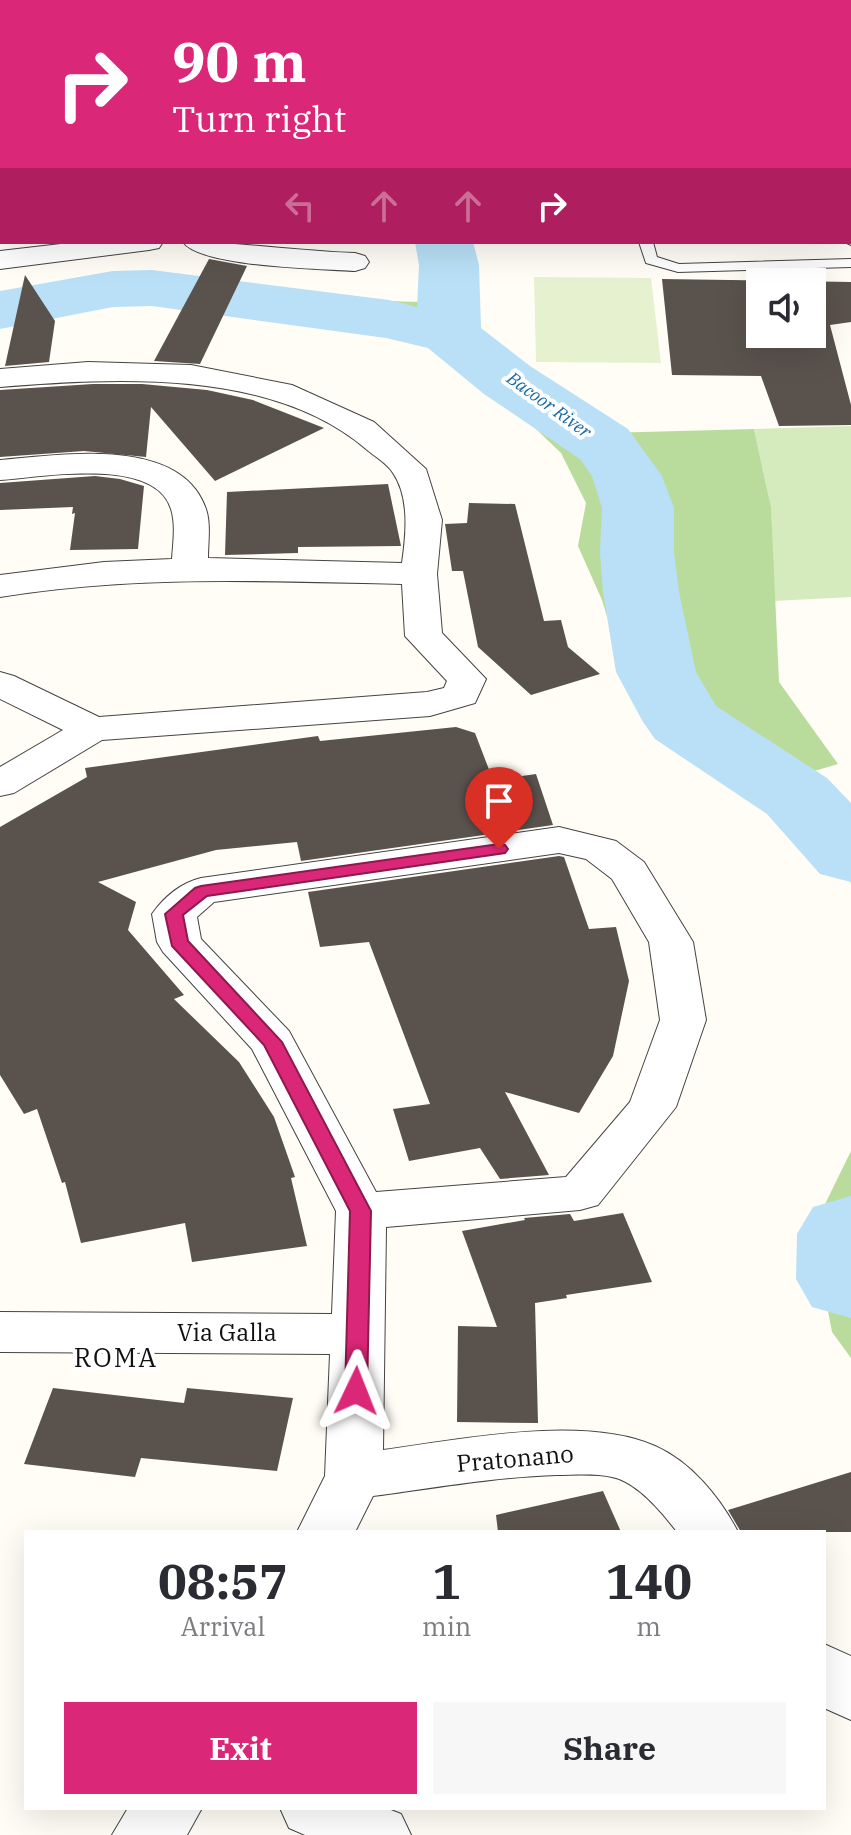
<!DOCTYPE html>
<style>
:root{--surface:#fff;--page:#f7f7f7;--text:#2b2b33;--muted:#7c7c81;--accent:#db2777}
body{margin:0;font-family:"IBM Plex Serif",serif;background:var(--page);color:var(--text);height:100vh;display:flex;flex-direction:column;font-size:30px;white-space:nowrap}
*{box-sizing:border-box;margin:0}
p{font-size:26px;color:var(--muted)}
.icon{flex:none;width:44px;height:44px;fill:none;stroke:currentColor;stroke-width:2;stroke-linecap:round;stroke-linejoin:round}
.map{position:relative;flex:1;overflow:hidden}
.sheet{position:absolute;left:24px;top:1530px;width:802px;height:280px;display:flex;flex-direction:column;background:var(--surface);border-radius:0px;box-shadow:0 8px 32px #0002}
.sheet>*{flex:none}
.hud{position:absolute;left:0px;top:0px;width:852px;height:244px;box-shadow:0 8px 32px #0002;background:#db2777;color:#fff;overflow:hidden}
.controls{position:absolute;left:746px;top:268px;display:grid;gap:16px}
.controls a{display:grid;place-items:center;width:80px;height:80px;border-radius:0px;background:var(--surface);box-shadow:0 8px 32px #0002;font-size:40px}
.pin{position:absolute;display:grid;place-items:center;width:68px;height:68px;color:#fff;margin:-82px -34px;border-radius:50% 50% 50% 0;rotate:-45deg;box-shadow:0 0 8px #0007}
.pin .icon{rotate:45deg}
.me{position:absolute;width:88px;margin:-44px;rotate:2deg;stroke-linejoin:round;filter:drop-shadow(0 0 6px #0008)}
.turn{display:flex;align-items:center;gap:28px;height:168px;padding:0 40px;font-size:36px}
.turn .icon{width:104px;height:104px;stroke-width:2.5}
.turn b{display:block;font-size:56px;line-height:68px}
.lanes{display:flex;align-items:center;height:76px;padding:0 40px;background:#0003;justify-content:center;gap:40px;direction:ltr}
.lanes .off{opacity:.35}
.eta{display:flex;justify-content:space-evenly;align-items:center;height:136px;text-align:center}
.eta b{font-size:48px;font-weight:800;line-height:56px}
.button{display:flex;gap:16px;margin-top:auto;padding:16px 40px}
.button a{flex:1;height:92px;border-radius:0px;background:var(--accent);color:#fff;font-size:32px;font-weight:800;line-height:92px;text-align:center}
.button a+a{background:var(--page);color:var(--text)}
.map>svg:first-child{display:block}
</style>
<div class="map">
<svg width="851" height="1835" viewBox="0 0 851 1835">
<rect width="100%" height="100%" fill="#fffdf5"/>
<polygon fill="#d5ebbd" points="851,426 851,597 773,601 771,507 754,429"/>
<g fill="#b9dc9c">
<path d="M423,242H464L476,297V330L489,347L541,380L605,433L754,429L771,507L779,682L838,764L791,778L851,830V883L763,796L657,726L624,672L602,600L578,546L586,503L561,453L513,407L427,340L358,331L250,307L183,298H103L68,311L0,318V301C55,295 107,281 163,281C252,282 340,303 430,302L432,266Z"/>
<polygon points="851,1151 851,1358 832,1332 820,1270 819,1236 826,1202"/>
</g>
<polygon fill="#e6f2cf" points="534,277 651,278 661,363 536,362"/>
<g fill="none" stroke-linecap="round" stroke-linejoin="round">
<g fill="#b9e0f7" fill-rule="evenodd">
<polygon points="468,0 516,0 467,2"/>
<polygon points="415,242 473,242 479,265 481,328 530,366 628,429 662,476 674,508 674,552 679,592 696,672 716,706 827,778 851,803 851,882 820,874 767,814 655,739 643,722 616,672 603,592 600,552 602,508 592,476 580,459 484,394 428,348 386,338 152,306 113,307 0,329 0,291 113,271 152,270 389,300 417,307 419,265"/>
<polygon points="851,1196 851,1318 812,1307 796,1279 797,1234 813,1207"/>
</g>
</g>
<g fill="#5a524d" fill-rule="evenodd">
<polygon points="209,259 247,266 200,364 154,361"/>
<polygon points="25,275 55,321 49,362 5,366"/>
<path d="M662,279L851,282V322L830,325L851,405V425L779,426L761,376L672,375ZM760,282H812V334H760Z"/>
<polygon points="93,384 142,384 207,390 253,400 324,428 215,481 151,407 146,457 84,451 0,457 0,390"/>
<polygon points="95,476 120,479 144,486 138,549 70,550 75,513 72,514 73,507 0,510 0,483"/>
<polygon points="388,484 401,546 298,547 298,553 225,555 227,492"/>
<polygon points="469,503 515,504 544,621 561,620 568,647 600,674 531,695 478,647 463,571 452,571 445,524 467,523"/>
<polygon points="456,727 475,733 493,780 536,774 553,825 301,861 297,842 216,850 98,882 136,902 128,930 184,995 174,999 239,1062 274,1117 295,1177 291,1178 307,1246 192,1262 185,1223 81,1243 65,1182 62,1183 37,1109 24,1114 0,1075 0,827 87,777 85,768 318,736 320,741"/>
<polygon points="559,856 564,857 589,929 616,927 629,981 613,1056 579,1113 505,1092 549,1175 500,1179 480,1148 409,1161 393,1109 430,1104 369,942 320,947 308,892"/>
<polygon points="623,1213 652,1282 566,1295 567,1298 535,1303 538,1423 457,1422 458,1326 497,1327 462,1231 525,1220 524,1218 570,1214 574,1221"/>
<polygon points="53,1388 184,1403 187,1388 293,1398 277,1471 141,1458 135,1477 24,1464"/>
<polygon points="851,1472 851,1532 741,1532 728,1510"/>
<polygon points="603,1491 621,1532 498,1532 496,1515"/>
</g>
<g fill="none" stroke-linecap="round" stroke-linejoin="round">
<g stroke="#444" stroke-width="2">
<g id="lane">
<polygon points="851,234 851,245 845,242 850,242"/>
<polygon points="639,242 653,242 657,257 679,264 851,259 851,267 678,272 646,263"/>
</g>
</g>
<g stroke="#444" stroke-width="2">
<g id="street">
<polygon points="39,0 125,0 126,2 40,2"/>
<polygon points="374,0 457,0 373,2"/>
<rect x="554" y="0" width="22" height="2"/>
<polygon points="677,0 699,0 700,2 678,2"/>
<polygon points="851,0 850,6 850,2 810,1"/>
<polygon points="2,115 2,133 0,134 0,116"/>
<polygon points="78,242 163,242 159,248 149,250 0,269 0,251"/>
<path d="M183,242C240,242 297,251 355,253L365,256L369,262L365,268L355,271C323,269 200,267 183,242Z"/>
<path d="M88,362L191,365L292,385L374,422L426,469L442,520L437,574L442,633L486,679L475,703L430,716L102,740L14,793L0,796V767L63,730L0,699V672L14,676L99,717L427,692L444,688L447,681L405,636L402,584C267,581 134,575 0,597V575L104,562L172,559C173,543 176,525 171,509C155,456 42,477 0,480V460C59,455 181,435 206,509C211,524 208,542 208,558L402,563C406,535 410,498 393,473C388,464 374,456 366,449C271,368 116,378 0,387V369Z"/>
<path d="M559,827L616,841L644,862L693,942L706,1020L676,1107L598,1205L580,1210L386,1227L383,1450C459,1440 583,1414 655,1446C691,1462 720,1497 738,1532H677C662,1512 637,1482 612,1477C594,1473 574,1475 557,1475C495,1477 434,1488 373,1496L355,1532H297L325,1476L330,1354L0,1352V1312L332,1314L336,1211L252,1049L163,952L157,942L152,914C164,897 181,883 201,878ZM559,853L586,859L612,879L649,942L660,1020L630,1102L566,1177L376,1192L289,1031L201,939L197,917L214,902Z"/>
<polygon points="824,1644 851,1656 851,1720 824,1708"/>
<polygon points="128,1808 202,1808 187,1835 112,1835"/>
<polygon points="280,1808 386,1808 401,1814 411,1835 305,1835 289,1828"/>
</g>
</g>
<use href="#lane" fill="#fff" fill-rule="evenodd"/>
<use href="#street" fill="#fff" fill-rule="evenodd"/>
</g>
<polygon fill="#db2777" stroke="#8e194d" stroke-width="2" points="499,844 505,845 508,849 505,853 207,896 183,915 188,941 282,1042 371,1211 367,1391 364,1397 356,1400 348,1397 345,1391 350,1211 264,1045 172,946 165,914 195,888 201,886"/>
<g text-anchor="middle" stroke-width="8" stroke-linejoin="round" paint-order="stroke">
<g font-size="18" font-style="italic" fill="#1768a6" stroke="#fff">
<text transform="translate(549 405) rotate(36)" y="6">Bacoor River</text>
</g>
<g font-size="24" fill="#111" stroke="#fff">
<text x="227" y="1341">Via Galla</text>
<text transform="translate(515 1459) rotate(-5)" y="8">Pratonano</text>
</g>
<g font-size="26" letter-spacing="2" fill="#111" stroke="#fff">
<text x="116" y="1367">ROMA</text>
</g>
</g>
</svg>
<div class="controls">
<a><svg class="icon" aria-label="sound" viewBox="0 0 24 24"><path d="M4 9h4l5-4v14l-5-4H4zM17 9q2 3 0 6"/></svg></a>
</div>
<div class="pin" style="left:499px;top:849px;background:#d93025"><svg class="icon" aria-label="arrive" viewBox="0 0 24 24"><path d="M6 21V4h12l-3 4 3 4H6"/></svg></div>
<svg class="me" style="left:356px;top:1391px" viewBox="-20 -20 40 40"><path d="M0-17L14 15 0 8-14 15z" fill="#db2777" stroke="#fff" stroke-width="4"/></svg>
<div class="hud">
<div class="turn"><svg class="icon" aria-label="right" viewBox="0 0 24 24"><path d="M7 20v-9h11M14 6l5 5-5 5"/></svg><div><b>90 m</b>Turn right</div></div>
<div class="lanes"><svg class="icon off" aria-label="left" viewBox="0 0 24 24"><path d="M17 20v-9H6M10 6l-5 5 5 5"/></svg><svg class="icon off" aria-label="ahead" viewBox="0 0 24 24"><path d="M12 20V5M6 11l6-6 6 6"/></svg><svg class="icon off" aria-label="ahead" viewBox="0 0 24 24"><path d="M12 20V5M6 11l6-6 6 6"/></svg><svg class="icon" aria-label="right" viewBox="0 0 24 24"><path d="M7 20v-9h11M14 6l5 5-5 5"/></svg></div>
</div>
<section class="sheet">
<div class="eta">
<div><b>08:57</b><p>Arrival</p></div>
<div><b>1</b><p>min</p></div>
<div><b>140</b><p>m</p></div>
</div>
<div class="button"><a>Exit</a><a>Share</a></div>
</section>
</div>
